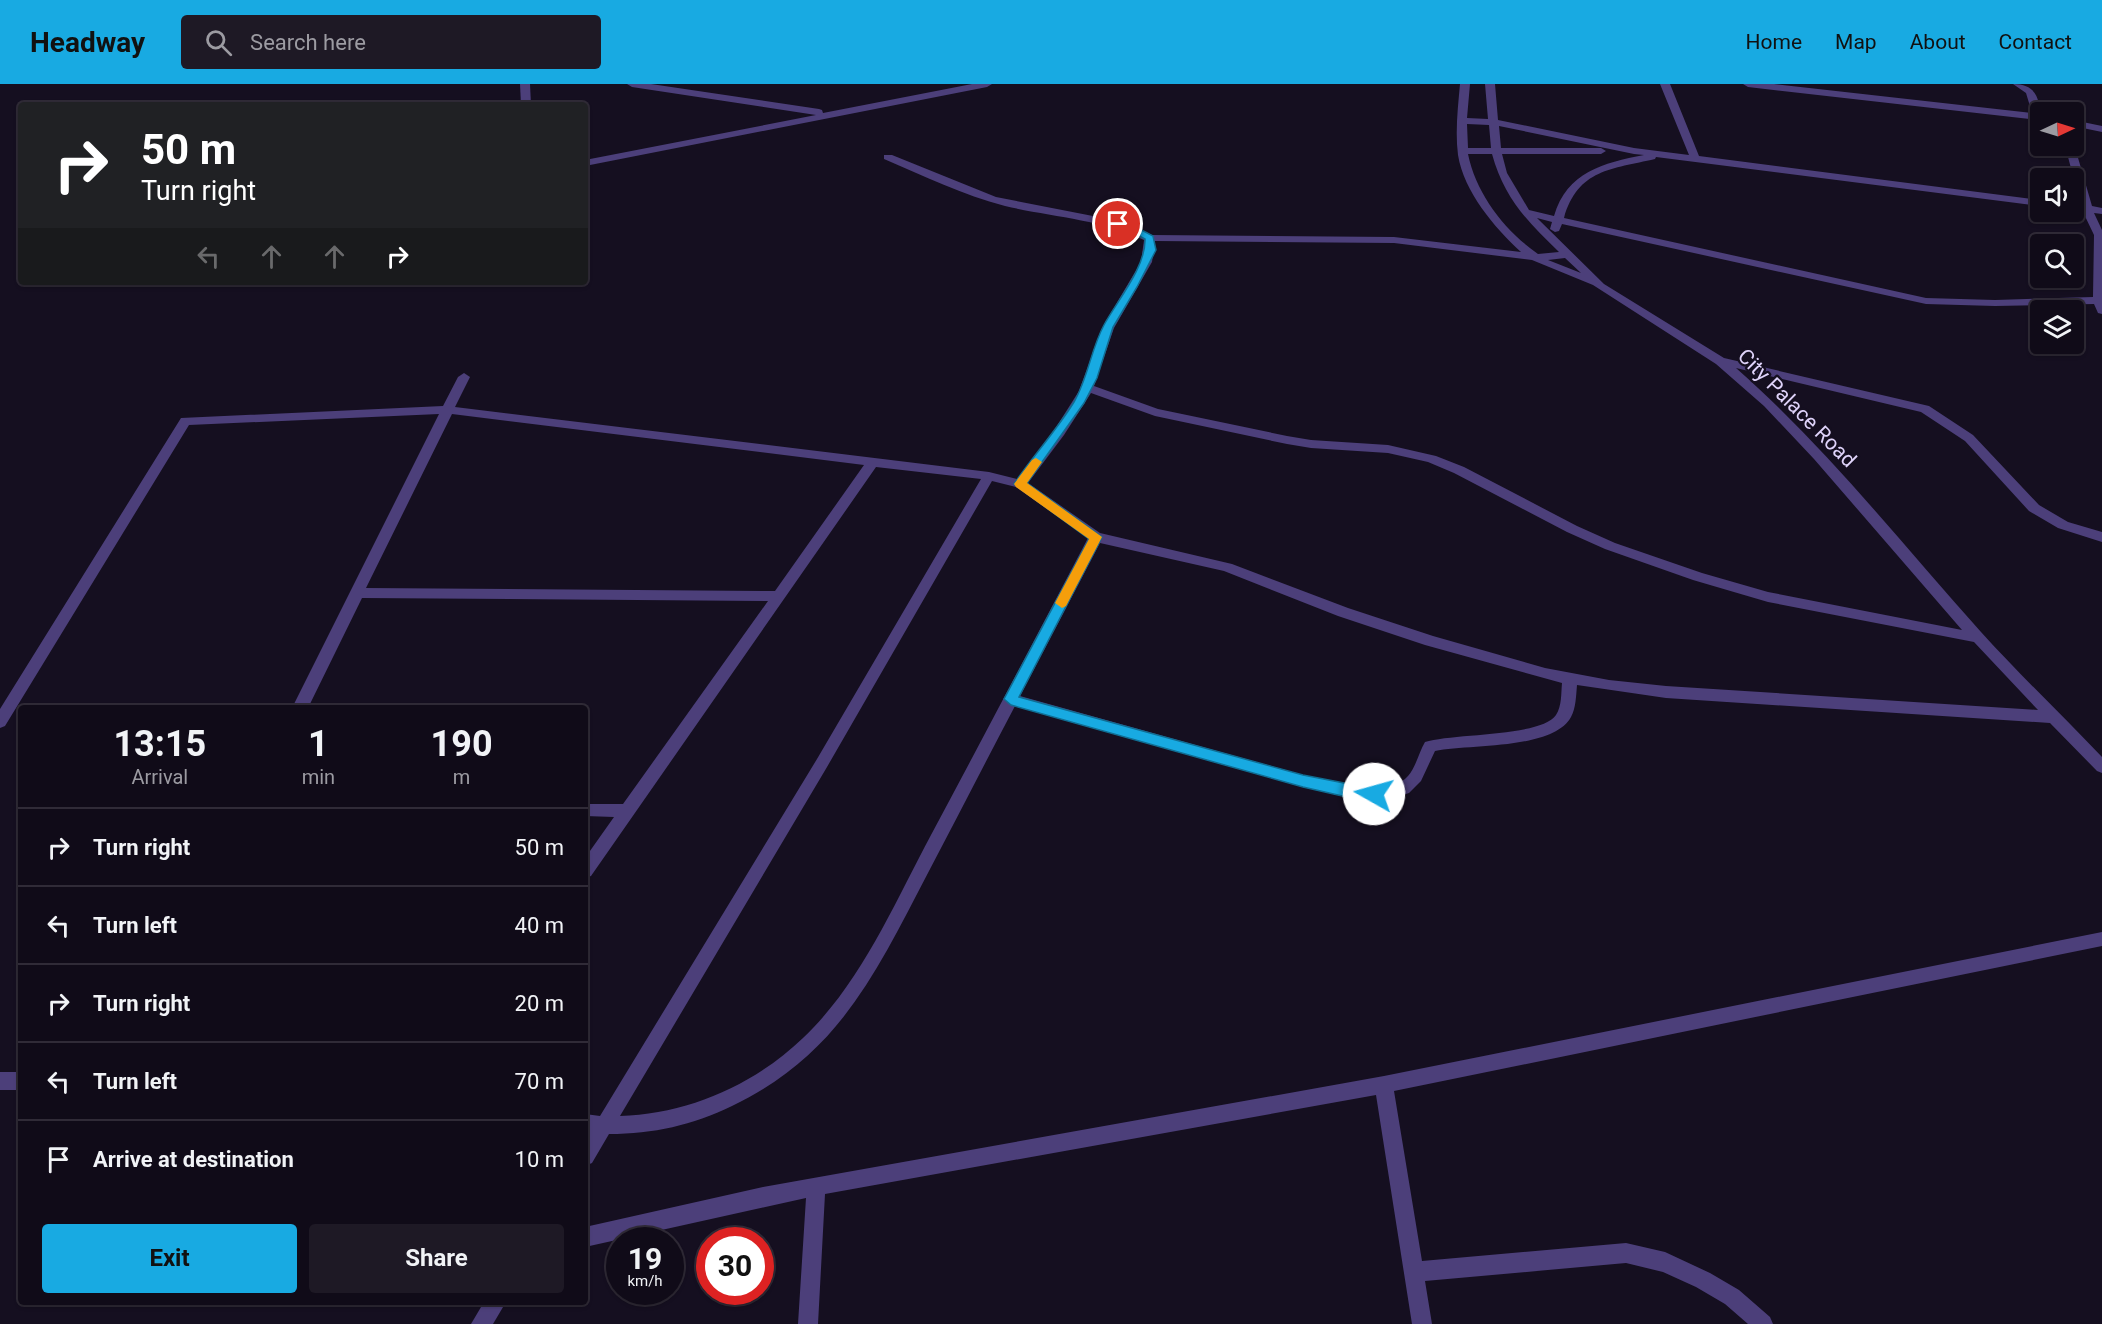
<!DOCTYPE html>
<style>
:root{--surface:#100b18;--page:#1e1925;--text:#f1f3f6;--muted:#9c9ba2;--line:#302b37;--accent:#18aae2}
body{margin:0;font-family:Roboto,sans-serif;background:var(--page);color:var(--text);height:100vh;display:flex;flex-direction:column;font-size:22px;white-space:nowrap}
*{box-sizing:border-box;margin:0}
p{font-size:20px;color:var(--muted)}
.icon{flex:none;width:33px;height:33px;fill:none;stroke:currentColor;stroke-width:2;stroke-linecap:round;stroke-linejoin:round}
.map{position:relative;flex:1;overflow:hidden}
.side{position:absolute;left:18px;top:621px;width:570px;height:600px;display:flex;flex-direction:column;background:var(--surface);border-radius:6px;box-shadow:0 2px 4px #0004,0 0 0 2px var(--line)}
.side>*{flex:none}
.top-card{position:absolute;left:18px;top:18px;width:570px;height:183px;border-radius:6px;box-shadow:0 2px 4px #0004,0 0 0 2px var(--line);background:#202124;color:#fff;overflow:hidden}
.needle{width:39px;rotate:86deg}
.fabs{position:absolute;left:2030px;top:18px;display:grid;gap:12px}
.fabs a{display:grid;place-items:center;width:54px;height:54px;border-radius:6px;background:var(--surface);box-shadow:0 2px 4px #0004,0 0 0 2px var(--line);font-size:30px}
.speed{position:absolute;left:606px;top:1143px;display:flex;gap:12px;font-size:30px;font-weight:700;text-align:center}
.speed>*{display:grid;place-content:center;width:78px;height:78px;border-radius:50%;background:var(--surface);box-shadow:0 2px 4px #0004,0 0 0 2px var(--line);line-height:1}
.speed small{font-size:15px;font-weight:400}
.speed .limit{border:9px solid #d22;background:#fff;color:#111}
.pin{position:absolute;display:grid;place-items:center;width:51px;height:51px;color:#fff;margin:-26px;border:3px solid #fff;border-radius:50%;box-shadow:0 2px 6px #0007}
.me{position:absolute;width:66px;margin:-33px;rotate:277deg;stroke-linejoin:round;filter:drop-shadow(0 0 4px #0008)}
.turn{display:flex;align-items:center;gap:21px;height:126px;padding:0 24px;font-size:27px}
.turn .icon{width:78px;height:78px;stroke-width:2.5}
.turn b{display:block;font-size:42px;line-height:51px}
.lanes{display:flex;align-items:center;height:57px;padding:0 24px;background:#0003;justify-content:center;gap:30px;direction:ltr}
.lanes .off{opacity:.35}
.eta{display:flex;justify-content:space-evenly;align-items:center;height:102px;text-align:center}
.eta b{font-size:36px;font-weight:700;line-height:42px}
.cta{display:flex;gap:12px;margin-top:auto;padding:12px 24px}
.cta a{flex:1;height:69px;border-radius:6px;background:var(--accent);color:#111;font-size:24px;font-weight:700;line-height:69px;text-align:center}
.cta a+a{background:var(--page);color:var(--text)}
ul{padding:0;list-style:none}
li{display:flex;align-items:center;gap:18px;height:78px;padding:0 24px;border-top:2px solid var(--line)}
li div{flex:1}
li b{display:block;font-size:22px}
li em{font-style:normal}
header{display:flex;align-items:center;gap:36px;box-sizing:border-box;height:84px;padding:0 30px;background:var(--accent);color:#111}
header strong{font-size:28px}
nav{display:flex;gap:33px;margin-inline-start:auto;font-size:21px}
.search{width:420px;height:54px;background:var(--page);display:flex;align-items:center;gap:15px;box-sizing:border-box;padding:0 21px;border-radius:6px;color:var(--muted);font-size:22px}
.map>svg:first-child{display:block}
</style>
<header>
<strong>Headway</strong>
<div class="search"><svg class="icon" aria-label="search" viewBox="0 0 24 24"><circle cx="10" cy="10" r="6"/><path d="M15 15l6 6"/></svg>Search here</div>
<nav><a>Home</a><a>Map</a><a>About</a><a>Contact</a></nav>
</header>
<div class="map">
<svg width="2102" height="1240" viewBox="0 0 2102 1240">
<rect width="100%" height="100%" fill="#150f20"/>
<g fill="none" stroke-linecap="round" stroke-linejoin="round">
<g fill="#4c3f7a" fill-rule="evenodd">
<polygon points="520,0 530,0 531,21 521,21"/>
<polygon points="627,0 651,0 819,25 822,26 823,29 972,0 992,0 987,3 585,82 585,76 816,31 632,3"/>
<path d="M1460,0H1470L1467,34L1488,35L1485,0H1495L1498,36L1634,64L1689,71L1660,0H1670L1699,72L2040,116V122L1656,73L1655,75C1612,85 1578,85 1564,134L1926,214L1995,216L2093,213L2094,151L2083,128L2073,126V120L2081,121L2065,62L2074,60L2092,122L2102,124V130L2094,129L2102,146V230L2098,229L2094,220L1995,222L1926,220L1562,140L1559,147L1555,148L1550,145L1552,138L1537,134L1604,200L1724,274L1929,322L1973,351L2039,421L2068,438L2102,448V458L2058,444L2029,427L1965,357L1921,328L1736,284C1826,363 1901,459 1981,548C2020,591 2062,631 2102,673V689L2097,687L2050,639L1666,614L1577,601C1576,612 1576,624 1571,633C1553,666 1469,660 1435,667L1421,697L1409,709L1391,715H1361L1303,703L1015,622C986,677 958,732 929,787C876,888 840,970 732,1022C692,1041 654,1050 609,1050L592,1079L585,1082V1056L589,1048H585V1030L600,1032L817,675L981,395L876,383L591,792L585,794V774L614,733L585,732V720H623L768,517L362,514L308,624H292L439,330L189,341L5,642L0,644V625L181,334L443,322L458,293L464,289L470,293L455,323L989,388L1017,395L1055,345L1079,307L1102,244L1141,178L1144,156C1100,135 1052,133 1005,122C963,111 924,92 884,75V71H892L996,113L1098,133L1152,151L1394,153L1521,168C1494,143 1464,108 1458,71C1455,47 1458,23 1460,0ZM1467,40L1489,41L1491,64H1468ZM1499,42L1634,70L1644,71C1603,79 1567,88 1554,132L1529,126L1507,89L1502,70H1601L1606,67L1601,64H1501ZM1468,70H1492C1504,114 1527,137 1559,168L1538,170C1505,147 1476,110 1468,70ZM1155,157L1394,159L1532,176L1593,201L1716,280L1764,322L1814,375L1962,546L1768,508L1702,489L1615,459L1577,442L1464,383L1436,372L1388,361L1311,356L1287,352L1158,325L1094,302L1114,244L1152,178ZM1565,174L1581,189L1548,176ZM1091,309L1155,332L1287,360L1311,364L1388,369L1428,378L1454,389L1567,448L1605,465L1693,496L1768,518L1974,558L2038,626L1666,602L1609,596L1545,584L1433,552L1348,524L1232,480L1100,449L1028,399L1064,351ZM452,330L864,381L775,507L366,504ZM992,397L1016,403L1088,454C1036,553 984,652 931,751C894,820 861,899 803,954C754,1001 688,1030 620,1032L827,683ZM1100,459L1224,487L1338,532L1425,561L1562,599C1561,609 1562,622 1556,631C1541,653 1453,649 1425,658C1419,668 1416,683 1408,692C1388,715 1329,697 1303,691L1020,612Z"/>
<path d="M1743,0H1774L2032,29L2026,9L2013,0C2038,0 2040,17 2040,36H2038L1748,3Z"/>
<polygon points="2073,36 2102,42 2102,48 2073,42"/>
<polygon points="2102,848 2102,862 1394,1007 1422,1177 1626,1159 1665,1168 1710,1189 1739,1206 1770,1233 1773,1240 1748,1240 1725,1220 1696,1203 1663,1188 1626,1179 1425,1197 1432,1240 1412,1240 1376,1011 825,1110 818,1240 798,1240 806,1114 585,1163 585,1143 763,1103 1384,992"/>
<rect x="0" y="988" width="21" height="18"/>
<polygon points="484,1218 506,1218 493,1240 471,1240"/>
</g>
</g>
<path fill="#18aae2" stroke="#106e93" stroke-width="1.5" d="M1118,137L1134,142L1153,152L1156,166L1137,203L1113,243L1097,294L1084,319L1027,399L1102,453L1019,613L1303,691L1380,706L1382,710L1380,714H1351L1303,703L1011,621L1004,615L1089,455L1014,400C1033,372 1056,347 1074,318C1088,294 1091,265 1104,241C1117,217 1146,183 1145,155L1128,146L1114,142V138Z"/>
<polygon fill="#f59e0b" points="1036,374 1042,378 1027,399 1102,453 1066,522 1062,524 1055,519 1089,455 1016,403 1014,400 1032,376"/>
<g text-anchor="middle" stroke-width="4.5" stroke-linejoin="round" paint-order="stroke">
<g font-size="21" fill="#dfd3fa" stroke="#150f20">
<text transform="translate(1797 324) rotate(45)" y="7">City Palace Road</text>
</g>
</g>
</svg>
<div class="fabs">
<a><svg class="needle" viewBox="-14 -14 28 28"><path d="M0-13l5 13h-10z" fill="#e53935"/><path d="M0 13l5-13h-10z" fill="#9c9ba2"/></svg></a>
<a><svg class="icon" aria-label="sound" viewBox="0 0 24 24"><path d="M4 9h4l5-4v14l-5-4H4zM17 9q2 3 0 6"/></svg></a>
<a><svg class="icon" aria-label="search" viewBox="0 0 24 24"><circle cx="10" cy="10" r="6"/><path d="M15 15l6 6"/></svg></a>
<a><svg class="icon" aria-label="layers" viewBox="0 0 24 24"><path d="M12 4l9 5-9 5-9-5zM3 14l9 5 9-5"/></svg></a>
</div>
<div class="speed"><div>19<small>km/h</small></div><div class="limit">30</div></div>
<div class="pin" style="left:1118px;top:140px;background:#d93025"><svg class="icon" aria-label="arrive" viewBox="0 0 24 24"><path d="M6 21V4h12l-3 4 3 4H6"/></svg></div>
<svg class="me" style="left:1374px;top:710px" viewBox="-20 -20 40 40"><circle r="19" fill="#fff"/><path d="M0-13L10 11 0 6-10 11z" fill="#18aae2"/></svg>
<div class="top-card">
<div class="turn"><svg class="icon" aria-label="right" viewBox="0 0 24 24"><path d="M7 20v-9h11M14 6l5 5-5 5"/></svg><div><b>50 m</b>Turn right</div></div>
<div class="lanes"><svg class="icon off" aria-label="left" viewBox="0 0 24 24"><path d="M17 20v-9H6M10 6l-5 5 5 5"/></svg><svg class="icon off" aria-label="ahead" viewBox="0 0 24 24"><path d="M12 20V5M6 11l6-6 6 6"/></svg><svg class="icon off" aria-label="ahead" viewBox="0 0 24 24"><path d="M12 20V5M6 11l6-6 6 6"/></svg><svg class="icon" aria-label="right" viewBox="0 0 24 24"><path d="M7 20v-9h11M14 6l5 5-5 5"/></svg></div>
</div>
<section class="side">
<div class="eta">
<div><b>13:15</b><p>Arrival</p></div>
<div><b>1</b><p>min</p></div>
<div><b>190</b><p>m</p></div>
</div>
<ul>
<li><svg class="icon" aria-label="right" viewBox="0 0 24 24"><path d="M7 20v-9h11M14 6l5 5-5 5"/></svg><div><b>Turn right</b></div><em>50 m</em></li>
<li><svg class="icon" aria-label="left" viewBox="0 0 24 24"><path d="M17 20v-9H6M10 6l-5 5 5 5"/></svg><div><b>Turn left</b></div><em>40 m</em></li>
<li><svg class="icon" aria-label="right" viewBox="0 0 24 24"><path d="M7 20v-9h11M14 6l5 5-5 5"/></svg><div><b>Turn right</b></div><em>20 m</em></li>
<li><svg class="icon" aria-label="left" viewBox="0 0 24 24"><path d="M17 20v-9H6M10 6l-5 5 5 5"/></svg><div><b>Turn left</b></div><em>70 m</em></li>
<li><svg class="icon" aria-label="arrive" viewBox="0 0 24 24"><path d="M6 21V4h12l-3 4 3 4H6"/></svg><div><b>Arrive at destination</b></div><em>10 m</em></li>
</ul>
<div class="cta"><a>Exit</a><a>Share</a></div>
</section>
</div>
